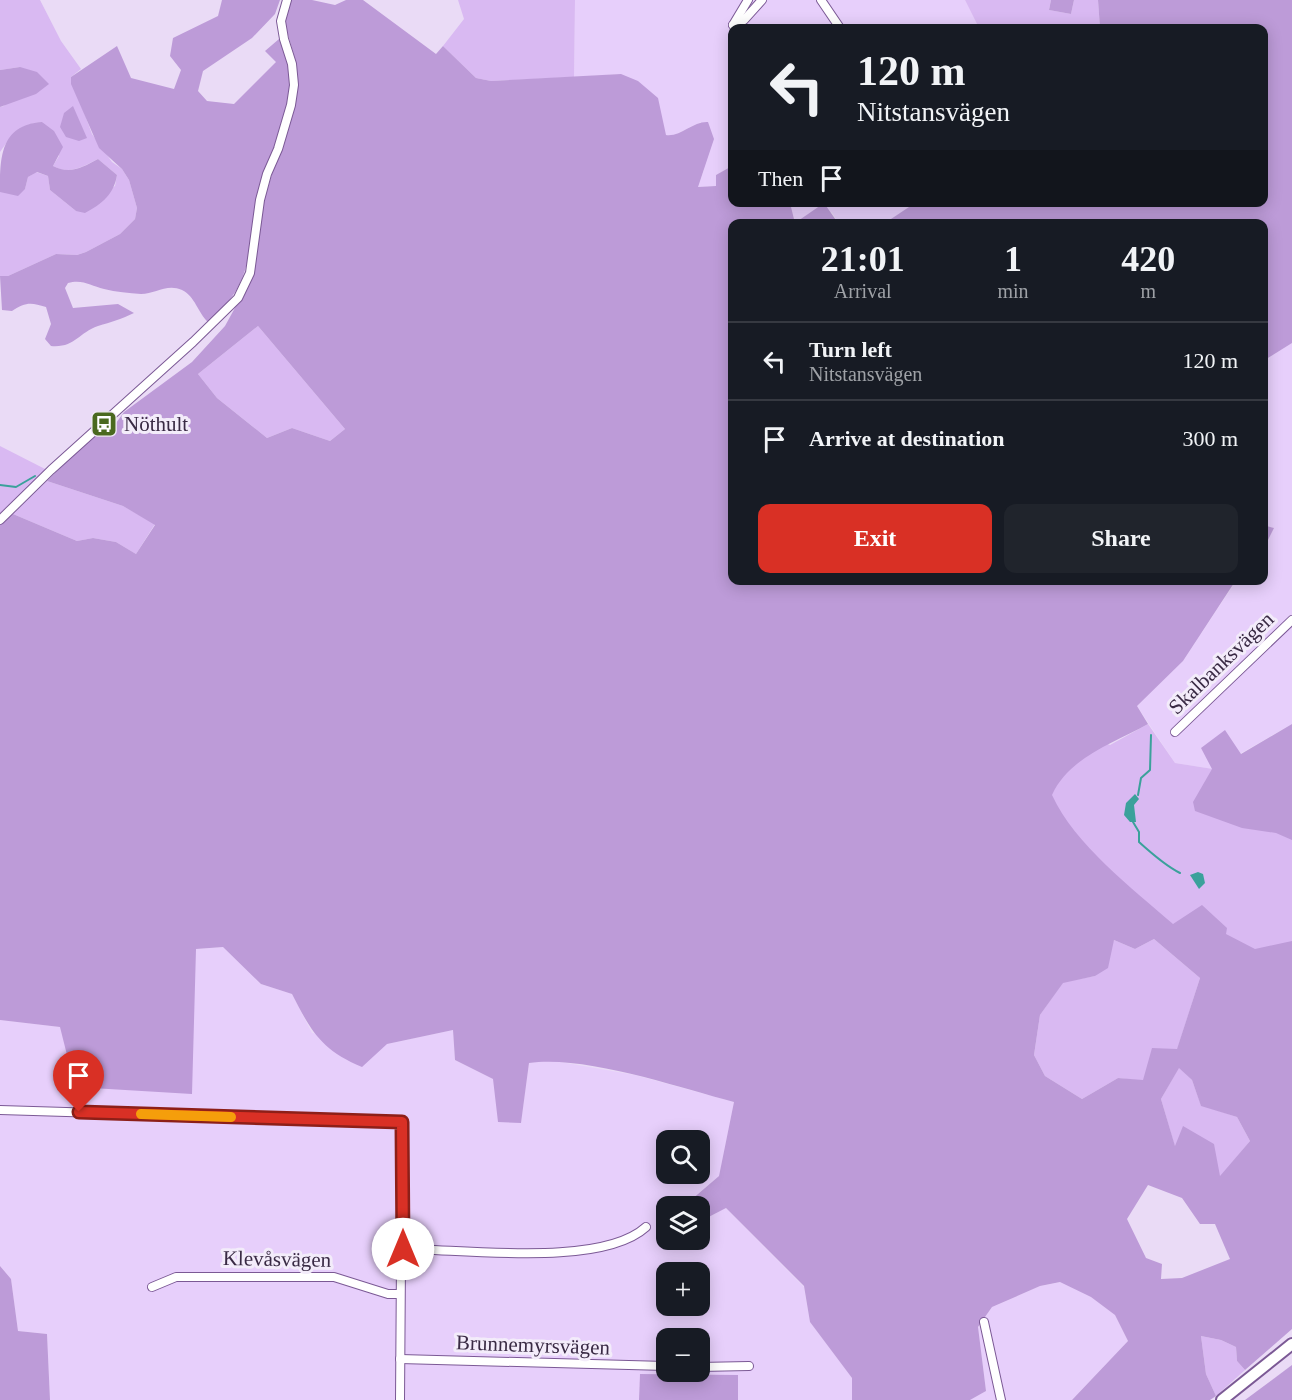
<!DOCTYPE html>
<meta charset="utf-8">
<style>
:root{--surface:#171b24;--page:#20242c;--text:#f1f3f6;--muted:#9ea1a6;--line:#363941;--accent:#d93025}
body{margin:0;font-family:"Times New Roman",serif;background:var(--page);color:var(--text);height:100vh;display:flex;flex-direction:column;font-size:22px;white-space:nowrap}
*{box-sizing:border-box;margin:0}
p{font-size:20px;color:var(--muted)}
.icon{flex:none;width:33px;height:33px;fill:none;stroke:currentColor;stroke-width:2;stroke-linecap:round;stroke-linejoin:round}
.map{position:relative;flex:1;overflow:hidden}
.side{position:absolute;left:728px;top:219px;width:540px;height:366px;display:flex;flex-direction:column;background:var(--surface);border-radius:12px;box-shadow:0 3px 15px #0003}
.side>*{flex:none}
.banner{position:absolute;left:728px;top:24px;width:540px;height:183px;border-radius:12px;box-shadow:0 3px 15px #0003;background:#171b24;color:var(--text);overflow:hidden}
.controls{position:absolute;left:656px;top:1130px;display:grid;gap:12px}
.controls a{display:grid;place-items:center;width:54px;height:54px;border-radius:12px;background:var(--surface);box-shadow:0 3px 15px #0003;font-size:30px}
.pin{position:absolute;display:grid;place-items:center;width:51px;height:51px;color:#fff;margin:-62px -26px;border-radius:50% 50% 50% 0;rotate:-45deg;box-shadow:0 0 6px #0007}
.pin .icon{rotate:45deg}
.me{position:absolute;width:66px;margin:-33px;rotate:0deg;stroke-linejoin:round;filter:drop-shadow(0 0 4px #0008)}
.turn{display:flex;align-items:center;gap:21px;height:126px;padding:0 30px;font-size:27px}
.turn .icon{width:78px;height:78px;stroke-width:2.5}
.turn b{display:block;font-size:42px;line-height:51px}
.then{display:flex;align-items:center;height:57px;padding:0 30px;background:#0003;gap:12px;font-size:22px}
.eta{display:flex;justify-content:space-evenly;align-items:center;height:102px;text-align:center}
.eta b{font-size:36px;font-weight:600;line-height:42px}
.action{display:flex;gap:12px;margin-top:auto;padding:12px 30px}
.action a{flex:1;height:69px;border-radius:12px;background:var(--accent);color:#fff;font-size:24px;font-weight:600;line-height:69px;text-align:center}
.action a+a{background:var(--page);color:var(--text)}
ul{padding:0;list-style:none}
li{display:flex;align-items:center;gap:18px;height:78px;padding:0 30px;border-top:2px solid var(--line)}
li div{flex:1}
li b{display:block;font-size:22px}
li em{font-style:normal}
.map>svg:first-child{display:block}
</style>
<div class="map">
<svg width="1292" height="1400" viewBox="0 0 1292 1400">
<rect width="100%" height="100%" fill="#eadbf6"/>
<g fill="#e7cffb" fill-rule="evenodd">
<polygon points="575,0 965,0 979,28 732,28 732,166 716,175 716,186 697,187 704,170 701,122 672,136 666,135 662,126 621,74 574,77"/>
<polygon points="790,203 915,203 885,224 838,223 832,212 795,223"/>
<polygon points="1292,343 1292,724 1213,769 1175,763 1137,706 1183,661 1234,584 1233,581 1263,580 1263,550 1274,528 1263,525 1263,361"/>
<path d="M223,947L261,984L292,994L312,1033L387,1044L453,1030L455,1060L493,1079L521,1122L529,1063L549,1060L635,1075L734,1102L719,1176L684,1206H666V1239H699V1222L726,1208L804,1287L810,1322L852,1378V1400H738V1375L640,1374L639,1400H50L47,1334L18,1331L11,1279L0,1266V1020L60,1027L196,949ZM666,1140H699V1173H666ZM666,1272H699V1305H666ZM666,1338H699V1371H666Z"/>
<polygon points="1061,1282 1091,1297 1115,1315 1128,1341 1072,1400 970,1400 986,1391 978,1328 992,1307 1040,1286"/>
</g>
<g fill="#d9b9f2">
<path d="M0,0H40L61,41L81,69L71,77L92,134L112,162L122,169L129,180L137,208L135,219L120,234L86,252L77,255L56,254L8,276H0V192L25,189L28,177L36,172L48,176L50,190L76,211L115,186L117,175L98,159C82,167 69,175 53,166L59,156L42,122C19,124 13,134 0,152V107L4,106L20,67L0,70Z"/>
<polygon points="458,0 575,0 574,77 491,81 476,78 443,46 464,19"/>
<polygon points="965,0 1051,0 1049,10 1071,14 1074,0 1098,0 1100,28 979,28"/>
<polygon points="258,326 345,429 330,441 292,428 267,438 217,398 198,374"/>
<polygon points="0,446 47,470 0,517"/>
<polygon points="47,481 123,506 155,524 136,554 116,542 93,538 77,541 13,514"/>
<polygon points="1148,724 1175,763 1213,769 1205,782 1292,826 1292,962 1250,980 1033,844 1065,727 1110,745"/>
<polygon points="1154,939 1200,978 1177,1050 1143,1081 1118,1078 1082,1099 1045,1076 1034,1055 1040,1015 1063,982 1095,976 1114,940 1135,949"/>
<polygon points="1179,1067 1192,1080 1201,1105 1237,1117 1250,1141 1220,1177 1175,1147 1161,1099"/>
<polygon points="1201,1336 1221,1340 1236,1347 1237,1361 1245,1370 1216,1396 1206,1374"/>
</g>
<g fill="#bd9bd8" fill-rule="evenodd">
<path d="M222,0H280L275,14L252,38L203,71L198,91L207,101L234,104L276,62L265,51L279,39C285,54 291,72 291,88C290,127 263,164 256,202C251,231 252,261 238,287C231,301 219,311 208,322C198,313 195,296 182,290C167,283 155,294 141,294C129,293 116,292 104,289C91,286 83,279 68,283L65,288L73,308L118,304L134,313C122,319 111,322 98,326C78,333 75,348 51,346L45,339L51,324L46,307C31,302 25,302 12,311L2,310L0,276H8L56,254L77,255L86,252L120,234L135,219L137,208L129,180L122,169L99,148L71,84V77L117,46L131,78L174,89L181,70L170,56L173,38L218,16Z"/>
<path d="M291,0H312L335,5L346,0H363L436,54L443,46L476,78L491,81L621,74L638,81L658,98L666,135C681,137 693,121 708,122L714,139L698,187L716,186V175L732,166V202L790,203L795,223L824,203L838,223L732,224V580L1233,581L1234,583L1183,661L1137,706L1148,724C1114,743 1069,757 1052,795C1075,845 1132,888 1173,924L1202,905L1227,928L1226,934L1255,949L1292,941V1329L1245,1370L1237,1361L1236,1347L1221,1340L1201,1336L1206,1374L1216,1396L1210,1400H1072L1128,1341L1115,1315L1091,1297L1060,1282L1040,1286L992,1307L978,1327L986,1391L970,1400H852V1378L810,1322L804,1286L726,1208L699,1222V1206H684L719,1176L734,1102C677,1087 585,1055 529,1063L521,1123L498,1122L493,1079L455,1060L453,1030L387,1044L362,1067C321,1050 311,1031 292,994L261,984L223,947L196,949L192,1094L75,1087L60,1027L0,1020V523L13,514L77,541L93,538L116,542L136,554L155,525L123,506L47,481L89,439L111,430L124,412L192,362L225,326L253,275L264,201L298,86L296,62L284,21ZM258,326L345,429L330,441L292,428L267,438L217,398L198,374ZM1154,939L1200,978L1177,1049L1152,1048L1143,1080L1118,1078L1082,1099L1045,1076L1034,1055L1040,1015L1063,983L1095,976L1108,968L1114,940L1135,949ZM1179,1068L1192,1080L1201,1106L1237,1117L1250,1141L1220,1176L1214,1144L1183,1126L1175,1146L1161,1099ZM1148,1185L1182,1198L1200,1224H1215L1230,1259L1182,1278L1161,1279L1162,1264L1146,1258L1127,1219Z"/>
<polygon points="1051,0 1074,0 1071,14 1049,10"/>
<polygon points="1098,0 1292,0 1292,343 1263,361 1263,224 885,223 915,203 1263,202 1263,28 1100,28"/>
<polygon points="20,67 37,72 49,84 36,94 0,107 0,70"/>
<polygon points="73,106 87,138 79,141 66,137 60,127 64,113"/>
<path d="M42,122L54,131L63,147L53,166C70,175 83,167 98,159L117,175C114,194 102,204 85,213L76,211L50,190L48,176L37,172L28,177L25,189L18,196L0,192C0,158 0,125 42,122Z"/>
<polygon points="1263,525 1274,528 1263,550"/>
<polygon points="1292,724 1292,840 1276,833 1242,828 1195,811 1193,802 1212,769 1201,748 1225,730 1241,754"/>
<polygon points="0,1266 11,1279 18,1331 47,1334 50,1400 0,1400"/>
<polygon points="1292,1365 1292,1400 1245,1400"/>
<polygon points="640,1374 738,1375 738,1400 639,1400"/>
</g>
<g fill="#3ba19b">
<polygon points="1135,794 1139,799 1134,805 1136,822 1130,822 1124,815 1126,803"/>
<polygon points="1198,872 1203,874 1205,883 1199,889 1190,875"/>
</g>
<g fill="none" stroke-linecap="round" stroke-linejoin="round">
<g stroke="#3ba19b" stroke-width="2">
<polyline points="0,485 16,487 35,476"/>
<polyline points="1138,795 1141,778 1150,770 1151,735"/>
<path d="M1133,822L1139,832V842C1150,852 1168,867 1180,873"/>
</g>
<g stroke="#7b5995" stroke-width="10">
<g id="minor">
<polyline points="821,0 840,28"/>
<polyline points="733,25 744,20 762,0"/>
<polyline points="733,25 748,0"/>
<polyline points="0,520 51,470 193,342 238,298 250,273 260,200 267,174 278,149 291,105 294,85 292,64 284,39 281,21 287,0"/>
<polyline points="1175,732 1292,620"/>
<polyline points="0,1110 402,1122 400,1400"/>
<path d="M403,1249C463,1249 601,1268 646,1227"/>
<polyline points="152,1287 176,1277 334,1277 388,1294 400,1294"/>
<polyline points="984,1322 1001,1400"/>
<polyline points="400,1359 666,1366"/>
<polyline points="699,1367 749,1366"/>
</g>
</g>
<g stroke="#7b5995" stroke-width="14">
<polyline id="secondary" points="1222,1400 1292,1344"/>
</g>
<use href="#minor" stroke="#fff" stroke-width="8"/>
<use href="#secondary" stroke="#fff" stroke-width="10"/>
</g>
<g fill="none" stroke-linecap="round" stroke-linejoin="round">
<g stroke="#8d1f18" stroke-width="15">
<polyline id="route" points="79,1112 402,1122 403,1249"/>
</g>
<use href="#route" stroke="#d93025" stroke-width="10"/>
<polyline stroke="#f59e0b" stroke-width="10" points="141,1114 231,1117"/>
</g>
<defs>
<g id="bus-square" transform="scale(1.35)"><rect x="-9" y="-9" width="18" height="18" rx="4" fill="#4a691f" stroke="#f3ecfa"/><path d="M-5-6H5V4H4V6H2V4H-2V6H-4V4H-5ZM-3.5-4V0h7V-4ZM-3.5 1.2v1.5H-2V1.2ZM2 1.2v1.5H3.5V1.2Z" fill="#fff"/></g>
</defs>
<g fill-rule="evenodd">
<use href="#bus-square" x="104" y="424"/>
</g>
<g text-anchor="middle" stroke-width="6" stroke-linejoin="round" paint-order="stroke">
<g font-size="21" fill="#392a44" stroke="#f3ecfa" text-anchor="start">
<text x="124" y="431">Nöthult</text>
</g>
<g font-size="21" fill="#392a44" stroke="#f3ecfa">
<text transform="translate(1221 663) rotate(-44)" y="7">Skalbanksvägen</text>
<text transform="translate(277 1259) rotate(1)" y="7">Klevåsvägen</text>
<text transform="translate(533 1345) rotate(2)" y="7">Brunnemyrsvägen</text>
</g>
</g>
</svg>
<div class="controls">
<a><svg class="icon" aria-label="search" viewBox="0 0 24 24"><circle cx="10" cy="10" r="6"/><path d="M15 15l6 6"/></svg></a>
<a><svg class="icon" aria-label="layers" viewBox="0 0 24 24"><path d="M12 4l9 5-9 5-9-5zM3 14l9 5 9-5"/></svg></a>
<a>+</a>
<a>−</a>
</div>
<div class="pin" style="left:79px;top:1112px;background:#d93025"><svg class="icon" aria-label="arrive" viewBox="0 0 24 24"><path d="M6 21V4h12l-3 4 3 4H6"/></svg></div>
<svg class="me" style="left:403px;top:1249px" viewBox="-20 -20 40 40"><circle r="19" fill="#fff"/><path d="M0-13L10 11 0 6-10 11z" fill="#d93025"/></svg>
<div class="banner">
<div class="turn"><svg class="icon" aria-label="left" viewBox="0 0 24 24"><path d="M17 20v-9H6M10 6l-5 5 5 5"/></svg><div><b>120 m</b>Nitstansvägen</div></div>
<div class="then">Then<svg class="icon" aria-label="arrive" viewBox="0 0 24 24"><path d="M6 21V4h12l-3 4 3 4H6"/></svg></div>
</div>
<section class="side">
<div class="eta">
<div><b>21:01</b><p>Arrival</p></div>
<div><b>1</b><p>min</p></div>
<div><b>420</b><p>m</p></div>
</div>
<ul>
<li><svg class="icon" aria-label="left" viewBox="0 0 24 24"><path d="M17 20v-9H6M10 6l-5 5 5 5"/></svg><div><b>Turn left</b><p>Nitstansvägen</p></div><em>120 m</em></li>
<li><svg class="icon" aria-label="arrive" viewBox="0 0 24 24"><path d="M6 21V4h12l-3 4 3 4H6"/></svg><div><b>Arrive at destination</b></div><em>300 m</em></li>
</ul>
<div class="action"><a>Exit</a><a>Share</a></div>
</section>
</div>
